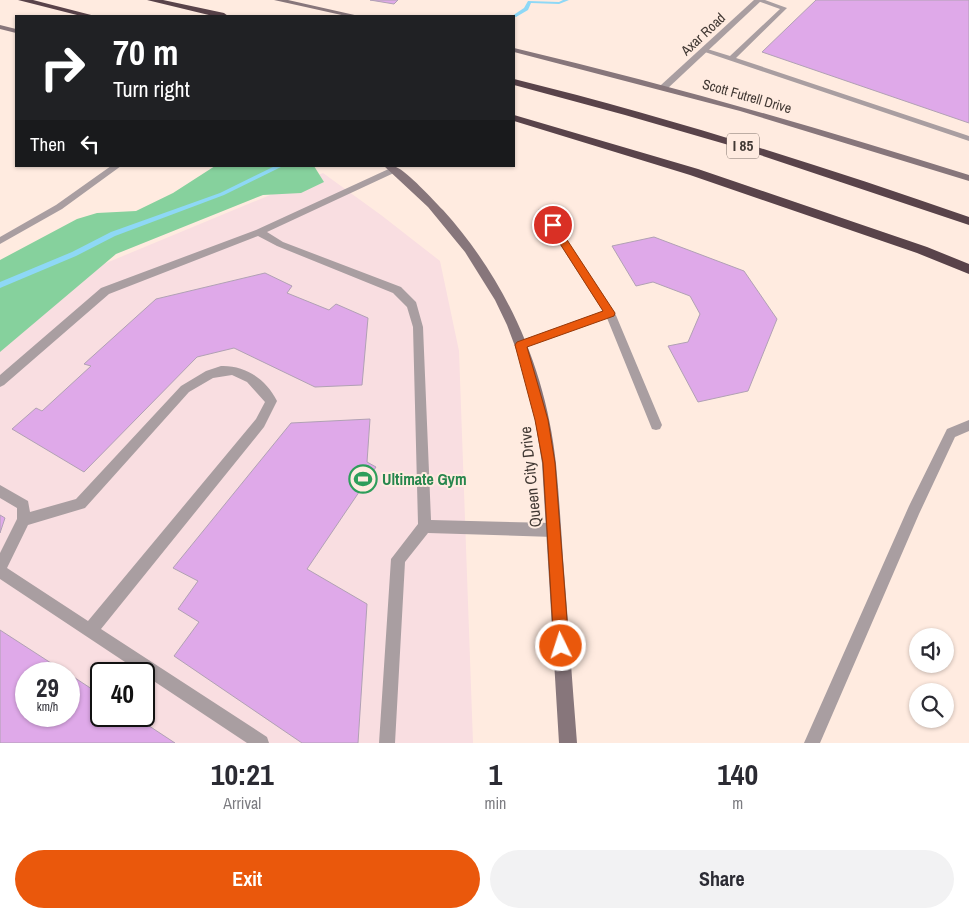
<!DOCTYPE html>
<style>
:root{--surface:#fff;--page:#f2f2f3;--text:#2b2b33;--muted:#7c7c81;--accent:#ea580c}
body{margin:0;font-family:"Archivo Narrow",sans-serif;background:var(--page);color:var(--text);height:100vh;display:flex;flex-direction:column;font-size:19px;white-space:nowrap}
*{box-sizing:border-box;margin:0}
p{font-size:16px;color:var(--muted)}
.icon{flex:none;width:28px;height:28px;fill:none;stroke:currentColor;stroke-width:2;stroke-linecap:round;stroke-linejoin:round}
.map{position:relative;height:743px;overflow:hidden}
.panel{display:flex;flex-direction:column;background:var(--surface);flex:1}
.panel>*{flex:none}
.top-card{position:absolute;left:15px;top:15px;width:500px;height:152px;border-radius:0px;box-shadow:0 1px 4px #0004;background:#202124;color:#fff;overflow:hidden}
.tools{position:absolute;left:909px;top:628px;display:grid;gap:10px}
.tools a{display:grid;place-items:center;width:45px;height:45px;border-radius:50%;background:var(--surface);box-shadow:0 1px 4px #0004;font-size:25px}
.speed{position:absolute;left:15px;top:662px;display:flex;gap:10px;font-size:25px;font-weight:700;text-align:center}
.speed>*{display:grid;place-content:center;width:65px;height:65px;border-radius:50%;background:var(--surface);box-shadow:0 1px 4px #0004;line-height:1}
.speed small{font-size:12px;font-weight:400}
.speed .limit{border:2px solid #111;border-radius:8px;background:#fff;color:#111}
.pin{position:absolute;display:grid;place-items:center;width:42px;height:42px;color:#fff;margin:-21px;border:2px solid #fff;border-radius:50%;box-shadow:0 1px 5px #0007}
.me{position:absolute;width:55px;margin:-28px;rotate:356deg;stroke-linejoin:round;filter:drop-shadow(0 0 4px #0008)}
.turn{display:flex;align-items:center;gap:18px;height:105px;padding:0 15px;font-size:22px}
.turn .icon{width:65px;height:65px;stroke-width:2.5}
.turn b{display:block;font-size:35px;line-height:42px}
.then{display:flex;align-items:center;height:48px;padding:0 15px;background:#0003;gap:10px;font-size:19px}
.eta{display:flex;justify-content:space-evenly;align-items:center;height:85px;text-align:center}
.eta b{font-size:30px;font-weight:800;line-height:35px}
.cta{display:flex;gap:10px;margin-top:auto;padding:10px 15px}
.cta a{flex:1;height:58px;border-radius:30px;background:var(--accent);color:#fff;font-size:20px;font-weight:800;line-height:58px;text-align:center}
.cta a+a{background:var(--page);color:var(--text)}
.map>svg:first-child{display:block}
</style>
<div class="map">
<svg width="969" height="743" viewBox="0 0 969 743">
<rect width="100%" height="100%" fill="#ffebe0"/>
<path fill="#f9dee1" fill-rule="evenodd" d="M323,173L381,215L440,261L459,351L473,743H0V307ZM26,674H69V716H26ZM101,674H144V716H101Z"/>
<polygon fill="#86d19d" points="215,166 314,166 324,182 301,193 263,195 116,254 0,352 0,260 77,219 97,213 136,211 173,193"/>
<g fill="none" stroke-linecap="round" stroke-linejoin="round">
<g fill="#8ed8f6" fill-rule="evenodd">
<polygon points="563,0 569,0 559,4 531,3 528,10 516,17 512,16 524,8 528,1 559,2"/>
<polygon points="275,166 283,166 224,195 115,236 76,256 0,288 0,282 72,252 111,232 220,193"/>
</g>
</g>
<g fill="#dfa9e9" stroke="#b1a1b4">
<polygon points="370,0 398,0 394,4"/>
<polygon points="816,0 969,0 969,123 762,52"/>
<polygon points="654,237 744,271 777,319 748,391 698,402 668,346 688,342 700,314 690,296 653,282 636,286 612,246"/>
<polygon points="265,273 292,286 287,293 329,310 336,304 368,318 362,385 315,387 234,348 197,357 84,472 12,429 36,408 42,411 91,366 84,364 156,299"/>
<polygon points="370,419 367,462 376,467 307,569 367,604 358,743 302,743 174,656 199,622 178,609 198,581 173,568 291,423"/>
<polygon points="0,515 5,518 0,533"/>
<polygon points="0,630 68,674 26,674 26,716 69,716 69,674 101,695 101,716 134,716 175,743 0,743"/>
</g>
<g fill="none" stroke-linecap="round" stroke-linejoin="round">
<g fill="#a99ea1" fill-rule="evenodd">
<polygon points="755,0 765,0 787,8 736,58 969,136 969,141 702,51 701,50 704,48 730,56 780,9"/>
<polygon points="111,166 121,166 62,209 0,244 0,237 56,205"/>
<polygon points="393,167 397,170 396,172 267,232 283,242 401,287 416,302 423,327 431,520 553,523 558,525 560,530 558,535 553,537 428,533 405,562 395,743 379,743 391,559 418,524 413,327 407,307 393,293 277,246 258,236 109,294 4,385 0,387 0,375 101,288 256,230"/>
<polygon points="543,207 546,208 615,313 662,425 660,429 656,430 652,429 607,318 521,349 517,348 516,345 517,342 603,311 538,210"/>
<path d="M221,366C245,365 266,379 277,401L264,427L101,629L267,737L269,743H247L0,579V553L17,519V508L0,498V485L28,501L30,512L76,499L181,386L206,371ZM232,375L247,382L265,402L256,419L88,621L7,568L28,525L85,508L189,392L213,378Z"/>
<polygon points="969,420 969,431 955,437 919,514 820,743 804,743 909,506 947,429"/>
</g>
<polygon fill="#a99ea1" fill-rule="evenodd" points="754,0 762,0 667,89 661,89 661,85"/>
<g fill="#87767b" fill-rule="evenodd">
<polygon points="274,0 288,0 359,16 346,16"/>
<polygon points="0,25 16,29 16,33 0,29"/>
<path d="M514,48C667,84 819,128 969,175V181L740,111L514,52Z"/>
<path d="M384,166C388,166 393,165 396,167C408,172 433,200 443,210C507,281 546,369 556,464C559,496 561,527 563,558C568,620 572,681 577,743H559L542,463L533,407L522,365L507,325L495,300L465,252L428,207Z"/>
</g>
<g fill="#59434a" fill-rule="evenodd">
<polygon points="18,0 33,0 95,16 81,16"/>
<polygon points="147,0 163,0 224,13 228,16 213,16"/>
<path d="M514,79C668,117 819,165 969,217V225L739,148L625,115L514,85Z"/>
<polygon points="514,115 698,169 927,247 969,264 969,274 917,253 690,175 514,121"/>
</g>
</g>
<polygon fill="#ea580c" stroke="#983908" points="553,222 556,223 615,313 614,316 527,347 548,420 555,463 569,646 567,651 561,654 556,651 554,646 543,463 535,420 515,345 517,342 603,311 548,225"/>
<defs>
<g id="stadium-ring" transform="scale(1.4375)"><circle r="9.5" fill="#ffebe0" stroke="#2e9e5b" stroke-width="1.5"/><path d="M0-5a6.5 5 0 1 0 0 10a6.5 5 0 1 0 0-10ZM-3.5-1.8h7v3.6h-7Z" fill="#2e9e5b"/></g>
</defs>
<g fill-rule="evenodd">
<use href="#stadium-ring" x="363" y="479"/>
</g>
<g text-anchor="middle" stroke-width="4" stroke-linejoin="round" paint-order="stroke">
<g font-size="14" fill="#423934" stroke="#ffebe0">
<text transform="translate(703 34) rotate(-43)" y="5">Axar Road</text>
<text transform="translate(747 96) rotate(16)" y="5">Scott Futrell Drive</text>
</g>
<rect fill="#ffebe0" stroke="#7b6e68" stroke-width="1" x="727" y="133.5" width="32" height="25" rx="4"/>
<g font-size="15" font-weight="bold" fill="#423934">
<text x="743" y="151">I 85</text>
</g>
<g font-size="16" fill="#423934" stroke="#ffebe0">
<text transform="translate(530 477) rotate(-96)" y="6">Queen City Drive</text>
</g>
<g font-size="16" font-weight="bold" fill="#27864d" stroke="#ffebe0" text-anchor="start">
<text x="382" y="485">Ultimate Gym</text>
</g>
</g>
</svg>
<div class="tools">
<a><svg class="icon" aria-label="sound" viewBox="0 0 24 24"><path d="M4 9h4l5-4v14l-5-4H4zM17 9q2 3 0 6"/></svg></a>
<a><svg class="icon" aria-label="search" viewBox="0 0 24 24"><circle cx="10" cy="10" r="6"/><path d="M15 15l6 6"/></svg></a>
</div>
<div class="speed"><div>29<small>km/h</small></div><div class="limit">40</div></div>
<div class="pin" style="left:553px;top:225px;background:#d93025"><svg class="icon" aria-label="arrive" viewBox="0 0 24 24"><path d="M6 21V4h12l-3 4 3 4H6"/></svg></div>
<svg class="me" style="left:561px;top:646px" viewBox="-20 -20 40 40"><circle r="17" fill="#ea580c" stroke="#fff" stroke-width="3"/><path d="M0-11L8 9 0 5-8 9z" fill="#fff"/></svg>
<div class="top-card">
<div class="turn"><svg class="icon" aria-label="right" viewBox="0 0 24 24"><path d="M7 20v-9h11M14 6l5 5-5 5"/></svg><div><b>70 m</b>Turn right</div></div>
<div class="then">Then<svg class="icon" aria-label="left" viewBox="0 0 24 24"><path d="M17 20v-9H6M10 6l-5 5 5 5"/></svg></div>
</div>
</div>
<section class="panel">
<div class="eta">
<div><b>10:21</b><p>Arrival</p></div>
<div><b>1</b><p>min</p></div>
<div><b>140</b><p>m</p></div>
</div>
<div class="cta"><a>Exit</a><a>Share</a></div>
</section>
